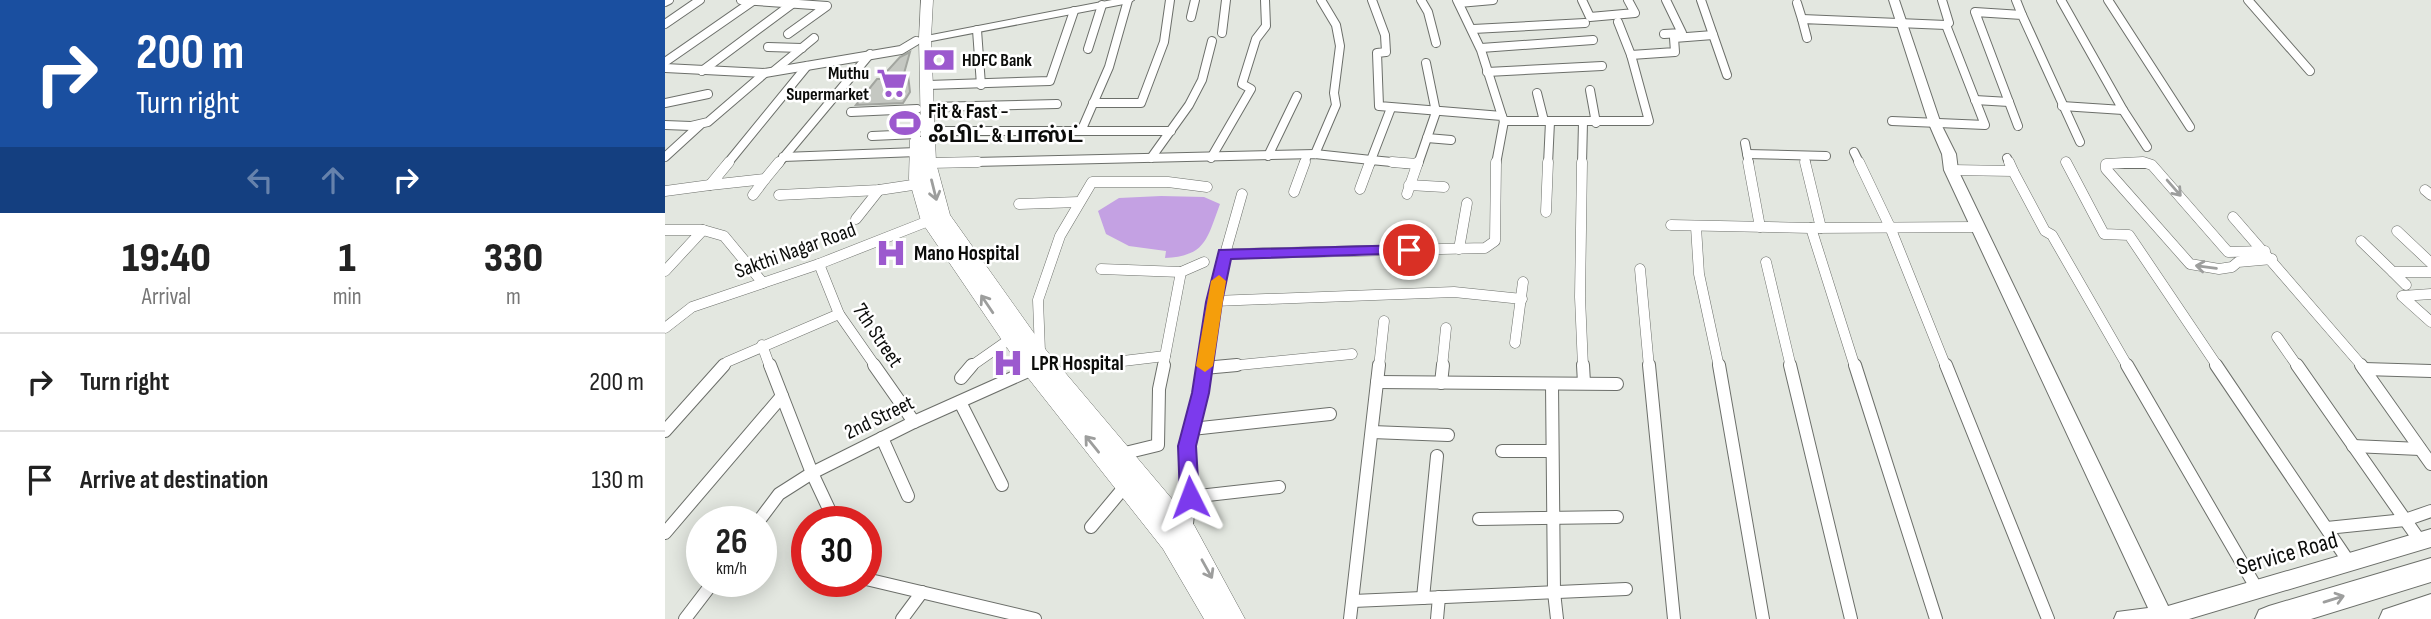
<!DOCTYPE html>
<meta charset="utf-8">
<style>
:root{--surface:#fff;--page:#f6f6f6;--text:#222;--muted:#767676;--line:#e0e0e0}
body{margin:0;font-family:"Sofia Sans Condensed","Noto Sans Tamil",sans-serif;background:var(--page);color:var(--text);height:100vh;display:flex;flex-direction:column;font-size:26px;white-space:nowrap}
*{box-sizing:border-box;margin:0}
p{font-size:23px;color:var(--muted)}
.icon{flex:none;width:38px;height:38px;fill:none;stroke:currentColor;stroke-width:2;stroke-linecap:round;stroke-linejoin:round}
.map{position:relative;flex:1;overflow:hidden}
.sheet{display:flex;flex-direction:column;background:var(--surface);width:665px}
.sheet>*{flex:none}
.banner{background:#1a4fa0;color:#fff;overflow:hidden}
.speed{position:absolute;left:21px;top:506px;display:flex;gap:14px;font-size:35px;font-weight:700;text-align:center}
.speed>*{display:grid;place-content:center;width:91px;height:91px;border-radius:50%;background:var(--surface);box-shadow:0 4px 18px #0003;line-height:1}
.speed small{font-size:18px;font-weight:400}
.speed .limit{border:10px solid #d22;background:#fff;color:#111}
.pin{position:absolute;display:grid;place-items:center;width:60px;height:60px;color:#fff;margin:-30px;border:4px solid #fff;border-radius:50%;box-shadow:0 2px 7px #0007}
.me{position:absolute;width:77px;margin:-38px;rotate:357deg;stroke-linejoin:round;filter:drop-shadow(0 0 5px #0008)}
.turn{display:flex;align-items:center;gap:24px;height:147px;padding:0 21px;font-size:32px}
.turn .icon{width:91px;height:91px;stroke-width:2.5}
.turn b{display:block;font-size:49px;line-height:60px}
.lanes{display:flex;align-items:center;height:66px;padding:0 21px;background:#0003;justify-content:center;gap:35px;direction:ltr}
.lanes .off{opacity:.35}
.eta{display:flex;justify-content:space-evenly;align-items:center;height:119px;text-align:center}
.eta b{font-size:42px;font-weight:800;line-height:49px}
ul{padding:0;list-style:none}
li{display:flex;align-items:center;gap:21px;height:98px;padding:0 21px;border-top:2px solid var(--line)}
li div{flex:1}
li b{display:block;font-size:26px}
li em{font-style:normal}
main{display:flex;flex:1;min-height:0}
.map>svg:first-child{display:block}
</style>
<main>
<section class="sheet">
<div class="banner">
<div class="turn"><svg class="icon" aria-label="right" viewBox="0 0 24 24"><path d="M7 20v-9h11M14 6l5 5-5 5"/></svg><div><b>200 m</b>Turn right</div></div>
<div class="lanes"><svg class="icon off" aria-label="left" viewBox="0 0 24 24"><path d="M17 20v-9H6M10 6l-5 5 5 5"/></svg><svg class="icon off" aria-label="ahead" viewBox="0 0 24 24"><path d="M12 20V5M6 11l6-6 6 6"/></svg><svg class="icon" aria-label="right" viewBox="0 0 24 24"><path d="M7 20v-9h11M14 6l5 5-5 5"/></svg></div>
</div>
<div class="eta">
<div><b>19:40</b><p>Arrival</p></div>
<div><b>1</b><p>min</p></div>
<div><b>330</b><p>m</p></div>
</div>
<ul>
<li><svg class="icon" aria-label="right" viewBox="0 0 24 24"><path d="M7 20v-9h11M14 6l5 5-5 5"/></svg><div><b>Turn right</b></div><em>200 m</em></li>
<li><svg class="icon" aria-label="arrive" viewBox="0 0 24 24"><path d="M6 21V4h12l-3 4 3 4H6"/></svg><div><b>Arrive at destination</b></div><em>130 m</em></li>
</ul>
</section>
<div class="map">
<svg width="1766" height="619" viewBox="0 0 1766 619">
<rect width="100%" height="100%" fill="#e3e7e0"/>
<path fill="#c4a1e3" d="M496,196L539,197L555,204C542,239 541,256 500,258L501,251L464,246L441,234L433,211L454,198Z"/>
<polygon fill="#c5c8c2" stroke="#a2a59f" stroke-width="2" points="245,52 238,77 243,75 245,92 238,103 191,105 212,79 215,79 235,57"/>
<g fill="none" stroke-linecap="round" stroke-linejoin="round">
<g stroke="#6c6f6a" stroke-width="10">
<g id="street-far2">
<polyline points="76,0 162,6 123,34"/>
<polyline points="707,0 720,35 721,52 712,53 714,106 837,116 839,121 984,121 966,55 953,22"/>
<polyline points="756,0 763,12 771,43"/>
<polyline points="792,0 816,50 837,116"/>
<polyline points="917,0 925,17 970,13 963,0"/>
<polyline points="1036,0 1062,75"/>
<polyline points="1351,0 1357,15"/>
<polyline points="1396,0 1458,110 1397,106"/>
<polyline points="1443,0 1525,127"/>
<polyline points="1583,0 1645,71"/>
<polyline points="0,2 4,0"/>
<polyline points="794,3 828,0"/>
<polyline points="1132,3 1137,19"/>
<polyline points="526,17 530,0"/>
<polyline points="0,24 35,0"/>
<polyline points="808,29 920,23"/>
<polyline points="312,30 316,85"/>
<polyline points="557,33 561,0"/>
<polyline points="999,34 1017,33 1001,0"/>
<polyline points="1142,38 1137,19 1281,25 1284,23 1277,0"/>
<polyline points="103,47 137,48"/>
<polyline points="816,48 928,40"/>
<polyline points="423,49 437,5"/>
<polyline points="966,55 1010,52 1009,38 1048,35"/>
<polyline points="0,62 88,1"/>
<polyline points="0,68 100,73 236,50 251,41"/>
<polyline points="110,70 149,38"/>
<polyline points="37,71 127,4"/>
<polyline points="822,72 937,66"/>
<polyline points="263,85 385,81 409,11"/>
<polyline points="925,90 931,123"/>
<polyline points="872,93 879,121"/>
<polyline points="1310,100 1344,102"/>
<polyline points="0,103 43,94"/>
<polyline points="428,103 476,103 499,42 505,0"/>
<polyline points="263,107 392,104"/>
<polyline points="1458,110 1482,147"/>
<polyline points="186,112 252,109"/>
<polyline points="1227,121 1320,125 1281,25"/>
<polyline points="0,125 26,126 43,122 100,73"/>
<polyline points="1353,126 1310,12 1357,15 1415,142"/>
<polyline points="417,129 444,67 463,0"/>
<polyline points="264,131 506,131"/>
<polyline points="207,136 252,134"/>
<polyline points="762,138 786,140"/>
<polyline points="1080,143 1084,164"/>
<polyline points="1189,152 1195,164"/>
<polyline points="650,154 671,105 669,93 675,46 671,25 656,0"/>
<polyline points="1082,154 1161,156"/>
<polyline points="603,156 632,96"/>
<polyline points="1139,156 1141,164"/>
<polyline points="0,157 35,125"/>
<polyline points="118,157 252,152"/>
<polyline points="486,158 524,105 537,80 547,41"/>
<polyline points="546,158 586,89 577,84 591,39 601,26 600,0"/>
<polyline points="1342,158 1345,164"/>
<polyline points="264,163 650,154 706,160 726,108"/>
<polyline points="62,164 142,66"/>
<polyline points="113,164 205,54"/>
<polyline points="639,164 642,155"/>
<polyline points="705,164 706,160 747,164"/>
<polyline points="753,164 771,112 761,63"/>
<polyline points="831,164 839,121"/>
<polyline points="883,164 885,122"/>
<polyline points="917,164 918,122"/>
<polyline points="1448,164 1483,164"/>
</g>
</g>
<g stroke="#6c6f6a" stroke-width="11">
<g id="street-far1">
<polyline points="64,162 45,185 100,179 114,162"/>
<polyline points="727,162 752,164"/>
<polyline points="917,162 915,297 918,367"/>
<polyline points="1083,162 1095,227"/>
<polyline points="1140,162 1156,228"/>
<polyline points="1194,162 1225,227 1281,367"/>
<polyline points="1344,162 1348,171"/>
<polyline points="1401,162 1439,234 1464,235 1553,367"/>
<polyline points="264,163 313,162"/>
<polyline points="1286,170 1348,171 1380,231 1387,235 1463,367"/>
<polyline points="744,185 779,187"/>
<polyline points="695,189 705,162"/>
<polyline points="1760,190 1766,195"/>
<polyline points="0,191 45,185"/>
<polyline points="629,192 640,162"/>
<polyline points="742,194 753,162"/>
<polyline points="88,195 100,179"/>
<polyline points="114,195 214,190 254,184"/>
<polyline points="354,204 414,202"/>
<polyline points="881,212 883,162"/>
<polyline points="1568,217 1698,367"/>
<polyline points="191,219 214,190"/>
<polyline points="1006,225 1146,228"/>
<polyline points="1031,227 1034,274 1054,367"/>
<polyline points="0,230 38,230 0,271"/>
<polyline points="38,230 59,236 98,283"/>
<polyline points="1732,231 1766,263"/>
<polyline points="1696,241 1728,272 1766,272"/>
<polyline points="794,249 802,203"/>
<polyline points="1600,251 1563,252 1487,165 1478,162 1441,164 1441,169 1525,264 1554,269 1567,267 1573,262 1607,259"/>
<polyline points="560,254 577,194"/>
<polyline points="1101,262 1126,367"/>
<polyline points="154,264 174,314 211,367"/>
<polyline points="436,269 516,272"/>
<polyline points="975,269 984,367"/>
<polyline points="1728,272 1741,285"/>
<polyline points="1766,294 1737,296 1766,322"/>
<polyline points="549,301 789,292 857,299"/>
<polyline points="0,328 27,307 154,264 271,218"/>
<polyline points="1612,337 1633,367"/>
<polyline points="850,343 858,282"/>
<polyline points="97,345 105,367"/>
<polyline points="375,352 373,300 395,236 427,182 503,182 542,187"/>
<polyline points="458,361 500,356"/>
<polyline points="58,367 62,362 174,314"/>
<polyline points="305,367 345,339"/>
<polyline points="498,367 516,272 539,262"/>
<polyline points="540,367 549,301 560,254 820,248 830,241 831,162"/>
<polyline points="554,367 687,354"/>
<polyline points="714,367 719,321"/>
<polyline points="777,367 781,328"/>
<polyline points="1190,367 1146,228 1312,227"/>
</g>
</g>
<g stroke="#6c6f6a" stroke-width="14">
<g id="street">
<polyline points="105,365 147,473 170,522"/>
<polyline points="209,365 249,422"/>
<polyline points="918,365 919,383"/>
<polyline points="984,365 1009,619"/>
<polyline points="1054,365 1098,619"/>
<polyline points="1125,365 1186,619"/>
<polyline points="1190,365 1271,619"/>
<polyline points="1281,365 1383,619"/>
<polyline points="1462,365 1592,589"/>
<polyline points="1551,365 1684,562"/>
<polyline points="1632,365 1755,541"/>
<polyline points="1696,365 1766,464"/>
<polyline points="539,368 572,365"/>
<polyline points="1699,369 1766,371"/>
<polyline points="296,378 307,365"/>
<polyline points="712,382 952,384"/>
<polyline points="776,383 778,365"/>
<polyline points="887,384 889,592 892,619"/>
<polyline points="295,402 337,485"/>
<polyline points="527,429 665,414"/>
<polyline points="0,431 59,365"/>
<polyline points="707,432 783,435"/>
<polyline points="217,438 243,496"/>
<polyline points="1688,446 1755,449"/>
<polyline points="837,451 887,451"/>
<polyline points="456,454 493,445 494,389 499,365"/>
<polyline points="525,497 614,487"/>
<polyline points="814,519 952,517"/>
<polyline points="93,522 114,494 147,473 249,422 372,367"/>
<polyline points="426,527 461,485"/>
<polyline points="1662,528 1740,520 1766,511"/>
<polyline points="521,532 525,497 522,446 536,393 540,365"/>
<polyline points="0,533 117,396"/>
<polyline points="201,579 370,619"/>
<polyline points="758,598 772,456"/>
<polyline points="688,601 961,589"/>
<polyline points="20,619 49,581"/>
<polyline points="237,619 257,592"/>
<polyline points="685,619 714,365"/>
<polyline points="772,619 774,597"/>
</g>
</g>
<g stroke="#6c6f6a" stroke-width="2">
<g id="secondary">
<polygon points="447,0 469,0 464,3 251,44 245,41 251,38"/>
<polygon points="1224,0 1234,0 1276,124 1291,154 1293,170 1503,606 1766,529 1766,547 1524,619 1449,619 1452,612 1483,608 1279,170 1277,154 1264,124"/>
</g>
</g>
<g stroke="#6c6f6a" stroke-width="1">
<polygon id="primary" points="256,0 268,0 266,38 271,163 285,215 381,350 529,525 580,619 539,619 498,549 360,374 256,221 244,179 245,140 247,137 256,137 254,38"/>
</g>
<g stroke="#6c6f6a" stroke-width="2">
<g id="highway">
<polygon points="1766,558 1766,582 1646,619 1590,619 1594,610 1604,606"/>
<polygon points="1766,594 1766,619 1714,619 1718,610"/>
</g>
</g>
<use href="#street-far2" stroke="#fff" stroke-width="8"/>
<use href="#street-far1" stroke="#fff" stroke-width="10"/>
<use href="#street" stroke="#fff" stroke-width="12"/>
<use href="#secondary" fill="#fff" fill-rule="evenodd"/>
<use href="#primary" fill="#fff" fill-rule="evenodd"/>
<use href="#highway" fill="#fff" fill-rule="evenodd"/>
</g>
<defs><path id="oneway-shaft" d="M-6 0H5M1.5-3L5.5 0L1.5 3" fill="none" stroke-width="1.6" stroke-linecap="round" stroke-linejoin="round" transform="scale(1.75)"/></defs>
<g stroke="#9d9e9d">
<use href="#oneway-shaft" transform="translate(1509 188) rotate(49)"/>
<use href="#oneway-shaft" transform="translate(269 190) rotate(76)"/>
<use href="#oneway-shaft" transform="translate(1541 267) rotate(-173)"/>
<use href="#oneway-shaft" transform="translate(322 304) rotate(-124)"/>
<use href="#oneway-shaft" transform="translate(427 444) rotate(-129)"/>
<use href="#oneway-shaft" transform="translate(542 569) rotate(61)"/>
<use href="#oneway-shaft" transform="translate(1669 599) rotate(-17)"/>
</g>
<polygon fill="#7c3aed" stroke="#51269a" stroke-width="2" points="744,245 752,250 750,253 566,259 557,302 544,393 531,446 534,497 532,503 525,505 518,503 515,497 513,446 527,393 541,302 554,250"/>
<polygon fill="#f59e0b" points="554,275 561,281 548,366 540,372 531,366 546,281"/>
<defs>
<g id="bank-bare" transform="scale(2.415)"><path d="M-6-4H6V4H-6ZM0-2.3a2.3 2.3 0 1 0 0 4.6a2.3 2.3 0 1 0 0-4.6Z" fill="#9c59ce" stroke="#fff" stroke-width="2.5" paint-order="stroke"/></g>
<g id="supermarket-bare" transform="scale(2.415)"><path d="M-6-5.5h2.5l.6 2H6L4.5 2H-2.5L-4.4-4H-6ZM-1.5 3.2a1.3 1.3 0 1 0 .1 0ZM3 3.2a1.3 1.3 0 1 0 .1 0Z" fill="#9c59ce" stroke="#fff" stroke-width="2.5" paint-order="stroke"/></g>
<g id="stadium-bare" transform="scale(2.415)"><path d="M0-5a6.5 5 0 1 0 0 10a6.5 5 0 1 0 0-10ZM-3.5-1.8h7v3.6h-7Z" fill="#9c59ce" stroke="#fff" stroke-width="2.5" paint-order="stroke"/></g>
<g id="hospital-bare" transform="scale(2.415)"><path d="M-5-5h3v3.5h4V-5h3V5h-3V1.5h-4V5h-3Z" fill="#9c59ce" stroke="#fff" stroke-width="2.5" paint-order="stroke"/></g>
</defs>
<g fill-rule="evenodd">
<use href="#bank-bare" x="274" y="60"/>
<use href="#supermarket-bare" x="227" y="83"/>
<use href="#stadium-bare" x="240" y="123"/>
<use href="#hospital-bare" x="226" y="253"/>
<use href="#hospital-bare" x="343" y="363"/>
</g>
<g text-anchor="middle" stroke-width="5" stroke-linejoin="round" paint-order="stroke">
<g font-size="18" font-weight="bold" fill="#0b0c0a" stroke="#fff" text-anchor="start">
<text x="297" y="66">HDFC Bank</text>
<text x="204" y="79" text-anchor="end">Muthu<tspan x="204" dy="21">Supermarket</tspan></text>
</g>
<g font-size="21" font-weight="bold" fill="#0b0c0a" stroke="#fff" text-anchor="start">
<text x="263" y="118">Fit &amp; Fast -<tspan x="263" dy="24">ஃபிட் &amp; பாஸ்ட்</tspan></text>
<text x="249" y="260">Mano Hospital</text>
<text x="366" y="370">LPR Hospital</text>
</g>
<g font-size="21" fill="#0b0c0a" stroke="#fff">
<text transform="translate(130 250) rotate(-20)" y="7">Sakthi Nagar Road</text>
<text transform="translate(213 335) rotate(56)" y="7">7th Street</text>
<text transform="translate(214 417) rotate(-26)" y="7">2nd Street</text>
</g>
<g font-size="24" fill="#0b0c0a" stroke="#fff">
<text transform="translate(1622 553) rotate(-16)" y="8">Service Road</text>
</g>
</g>
</svg>
<div class="speed"><div>26<small>km/h</small></div><div class="limit">30</div></div>
<div class="pin" style="left:744px;top:250px;background:#d93025"><svg class="icon" aria-label="arrive" viewBox="0 0 24 24"><path d="M6 21V4h12l-3 4 3 4H6"/></svg></div>
<svg class="me" style="left:525px;top:497px" viewBox="-20 -20 40 40"><path d="M0-17L14 15 0 8-14 15z" fill="#7c3aed" stroke="#fff" stroke-width="4"/></svg>
</div>
</main>
